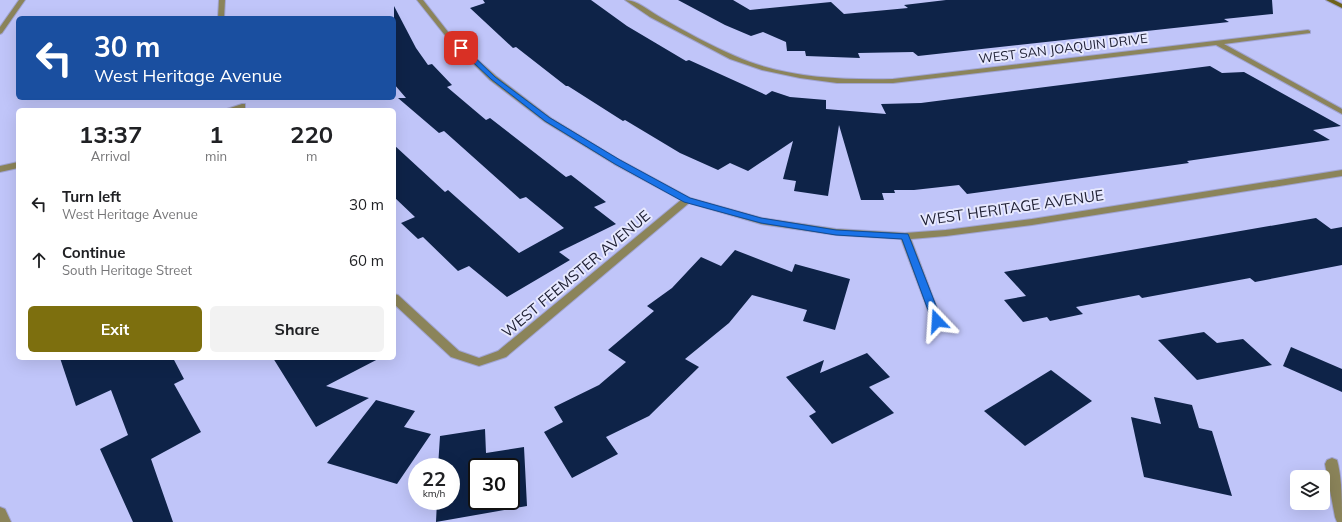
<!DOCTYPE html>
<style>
:root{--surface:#fff;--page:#f2f2f2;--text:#202124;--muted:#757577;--accent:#7d6f0e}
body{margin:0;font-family:Mulish,sans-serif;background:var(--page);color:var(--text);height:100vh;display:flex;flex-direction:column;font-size:15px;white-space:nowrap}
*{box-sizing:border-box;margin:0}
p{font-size:13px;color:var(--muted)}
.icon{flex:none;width:22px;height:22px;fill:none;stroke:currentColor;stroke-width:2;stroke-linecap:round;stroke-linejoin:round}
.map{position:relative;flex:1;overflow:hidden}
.details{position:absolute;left:16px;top:108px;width:380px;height:252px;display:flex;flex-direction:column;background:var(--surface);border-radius:6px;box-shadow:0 4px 16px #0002}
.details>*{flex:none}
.hud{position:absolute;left:16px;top:16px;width:380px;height:84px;border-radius:6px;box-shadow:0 4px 16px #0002;background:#1a4fa0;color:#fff;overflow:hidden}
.buttons{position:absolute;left:1290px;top:470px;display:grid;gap:8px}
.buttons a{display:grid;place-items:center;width:40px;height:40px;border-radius:6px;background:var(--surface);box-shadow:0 4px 16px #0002;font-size:20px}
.speed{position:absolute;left:408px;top:458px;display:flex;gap:8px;font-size:20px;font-weight:700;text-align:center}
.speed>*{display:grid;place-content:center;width:52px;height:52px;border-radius:50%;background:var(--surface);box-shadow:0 4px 16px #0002;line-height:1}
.speed small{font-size:10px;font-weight:400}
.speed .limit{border:2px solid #111;border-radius:6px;background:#fff;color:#111}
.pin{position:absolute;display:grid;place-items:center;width:34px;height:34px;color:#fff;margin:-17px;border-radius:8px;box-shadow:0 2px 6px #0006}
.me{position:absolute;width:44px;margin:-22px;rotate:340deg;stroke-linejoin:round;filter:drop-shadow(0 0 3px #0008)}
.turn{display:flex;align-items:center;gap:14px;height:84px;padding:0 12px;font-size:18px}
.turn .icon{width:52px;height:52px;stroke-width:2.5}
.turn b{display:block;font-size:28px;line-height:34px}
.eta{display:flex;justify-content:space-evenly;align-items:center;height:68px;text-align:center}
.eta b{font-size:24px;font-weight:700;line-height:28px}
.primary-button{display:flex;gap:8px;margin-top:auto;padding:8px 12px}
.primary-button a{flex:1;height:46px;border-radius:6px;background:var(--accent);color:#fff;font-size:16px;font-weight:700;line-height:46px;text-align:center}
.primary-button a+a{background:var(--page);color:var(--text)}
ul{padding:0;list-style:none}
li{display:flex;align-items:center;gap:12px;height:56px;padding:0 12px}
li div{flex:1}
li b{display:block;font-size:15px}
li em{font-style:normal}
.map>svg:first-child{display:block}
</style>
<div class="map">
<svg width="1342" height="522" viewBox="0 0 1342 522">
<rect width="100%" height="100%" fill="#c0c5f9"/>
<g fill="#0e2348" fill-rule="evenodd">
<polygon points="483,0 591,0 627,26 686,61 689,60 766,95 772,91 790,97 826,100 826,109 886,114 881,104 921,103 1210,66 1222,73 1244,72 1341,126 1313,130 1330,140 1187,161 1189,163 967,194 959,185 914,190 894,190 895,193 882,193 884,200 861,200 839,125 828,196 794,191 796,181 783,179 793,141 748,171 730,163 718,170 680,153 625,120 623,121 568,86 566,86 516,47 513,48 470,8 485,3"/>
<polygon points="678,0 733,0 750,10 831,2 844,14 908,8 904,5 946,0 1272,0 1273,14 1224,19 1229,22 918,56 913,52 858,53 860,58 806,56 805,51 787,51 786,42 763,32 751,36 725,25"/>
<polygon points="394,6 416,48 428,65 432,64 452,85 447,87 486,120 490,118 566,177 571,175 606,202 594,207 616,224 559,252 570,260 507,297 469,266 458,271 423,237 418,239 401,223 415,217 394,197 394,145 445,192 448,190 519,253 564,228 526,197 520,199 444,131 439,133 398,98 406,98 394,84"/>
<polygon points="1316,218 1331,229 1342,227 1342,265 1255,282 1250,278 1142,298 1139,295 1076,307 1083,314 1050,321 1047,317 1023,322 1004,300 1026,296 1004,272"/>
<polygon points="735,250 792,272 795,264 850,279 835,330 803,321 807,310 752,295 729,323 685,359 699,367 649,416 606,437 618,454 572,478 544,432 563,422 554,407 599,385 626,362 608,350 654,311 647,306 672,288 701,257 721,266"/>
<polygon points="1204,332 1217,343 1243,339 1272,365 1197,380 1158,340"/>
<polygon points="1291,347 1342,369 1342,392 1283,366"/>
<polygon points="867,353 890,377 869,387 894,413 832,444 809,416 816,412 786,377 824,360 820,373"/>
<polygon points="60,358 173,358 184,379 174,384 201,432 151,459 173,522 133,522 100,449 128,435 111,390 76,406"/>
<polygon points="273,358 380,358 326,386 369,398 316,427"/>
<polygon points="1051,370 1092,401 1025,446 984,411"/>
<polygon points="1154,397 1192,405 1199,428 1212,431 1232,496 1144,477 1131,417 1161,424"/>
<polygon points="376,400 415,411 404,427 431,434 397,484 327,463"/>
<path d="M485,429L486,453L524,447L527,506L436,522L437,501H451V467H438L440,436ZM477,467H511V501H477Z"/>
</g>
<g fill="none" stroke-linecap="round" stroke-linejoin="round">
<g stroke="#a0a4d2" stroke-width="2">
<g id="street">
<polygon points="19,0 25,0 2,33 0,34 0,27"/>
<polygon points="219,0 225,0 224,18 218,18"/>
<polygon points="417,0 423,0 452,37 496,76 551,118 620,160 690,198 762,218 836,229 905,233 946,230 1032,219 1342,170 1342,176 1032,225 946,236 911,239 942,321 941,324 933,324 932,321 901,239 836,235 761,224 689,203 506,357 479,366 451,357 394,304 394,294 398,295 459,351 479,358 498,351 681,200 614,164 545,122 490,80 448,39"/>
<path d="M625,0C637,0 649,11 660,17C684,31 710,45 735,56C784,78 841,80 893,79L1308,30L1310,31V33L1224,44L1342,109V114L1216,45L893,83H837L800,78L762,70L730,59L650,17Z"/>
<polygon points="242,104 245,104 245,108 236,110 224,110"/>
<polygon points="18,162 18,168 0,172 0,166"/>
<path d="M1332,458L1337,460C1342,478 1342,502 1342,522H1337L1335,517L1325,464L1327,460Z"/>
<polygon points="0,507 5,509 11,522 0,522"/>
</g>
</g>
<g stroke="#a0a4d2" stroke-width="2">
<polygon id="secondary" points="1326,0 1334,0 1342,4 1342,8"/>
</g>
<use href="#street" fill="#8b845a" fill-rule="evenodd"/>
<use href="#secondary" fill="#6d621a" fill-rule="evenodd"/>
</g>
<polygon fill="#1a73e8" stroke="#114b97" points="459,46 463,46 495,77 550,118 620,160 690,198 761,218 836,230 908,234 942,321 940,324 933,324 932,321 902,239 836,235 761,223 684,202 615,164 545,121 491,79 459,49"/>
<g text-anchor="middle" stroke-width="4" stroke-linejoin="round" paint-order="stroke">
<g font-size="13" fill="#212236" stroke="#e6e8fe">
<text transform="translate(1063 48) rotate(-7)" y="5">WEST SAN JOAQUIN DRIVE</text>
</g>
<g font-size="15" fill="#212236" stroke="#e6e8fe">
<text transform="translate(1012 208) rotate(-8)" y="5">WEST HERITAGE AVENUE</text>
<text transform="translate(576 274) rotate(-40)" y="5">WEST FEEMSTER AVENUE</text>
</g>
</g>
</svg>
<div class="buttons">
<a><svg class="icon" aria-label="layers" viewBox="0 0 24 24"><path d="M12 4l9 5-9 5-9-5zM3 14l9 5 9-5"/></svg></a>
</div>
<div class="speed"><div>22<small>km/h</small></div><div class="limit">30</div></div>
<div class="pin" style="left:461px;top:48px;background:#d93025"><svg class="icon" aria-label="arrive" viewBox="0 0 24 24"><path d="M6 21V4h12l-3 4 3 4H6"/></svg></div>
<svg class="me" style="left:937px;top:321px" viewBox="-20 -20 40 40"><path d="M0-17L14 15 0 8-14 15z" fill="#1a73e8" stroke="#fff" stroke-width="4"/></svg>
<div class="hud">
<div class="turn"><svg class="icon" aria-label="left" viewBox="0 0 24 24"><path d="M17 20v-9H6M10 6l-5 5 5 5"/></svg><div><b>30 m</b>West Heritage Avenue</div></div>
</div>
<section class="details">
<div class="eta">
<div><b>13:37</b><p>Arrival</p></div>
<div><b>1</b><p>min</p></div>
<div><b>220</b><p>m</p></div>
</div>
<ul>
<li><svg class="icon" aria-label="left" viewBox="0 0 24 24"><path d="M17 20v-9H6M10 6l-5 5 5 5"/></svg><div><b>Turn left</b><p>West Heritage Avenue</p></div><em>30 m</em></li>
<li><svg class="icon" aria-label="ahead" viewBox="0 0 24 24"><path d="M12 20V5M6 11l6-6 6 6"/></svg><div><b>Continue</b><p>South Heritage Street</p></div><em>60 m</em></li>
</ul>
<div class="primary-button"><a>Exit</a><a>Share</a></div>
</section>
</div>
